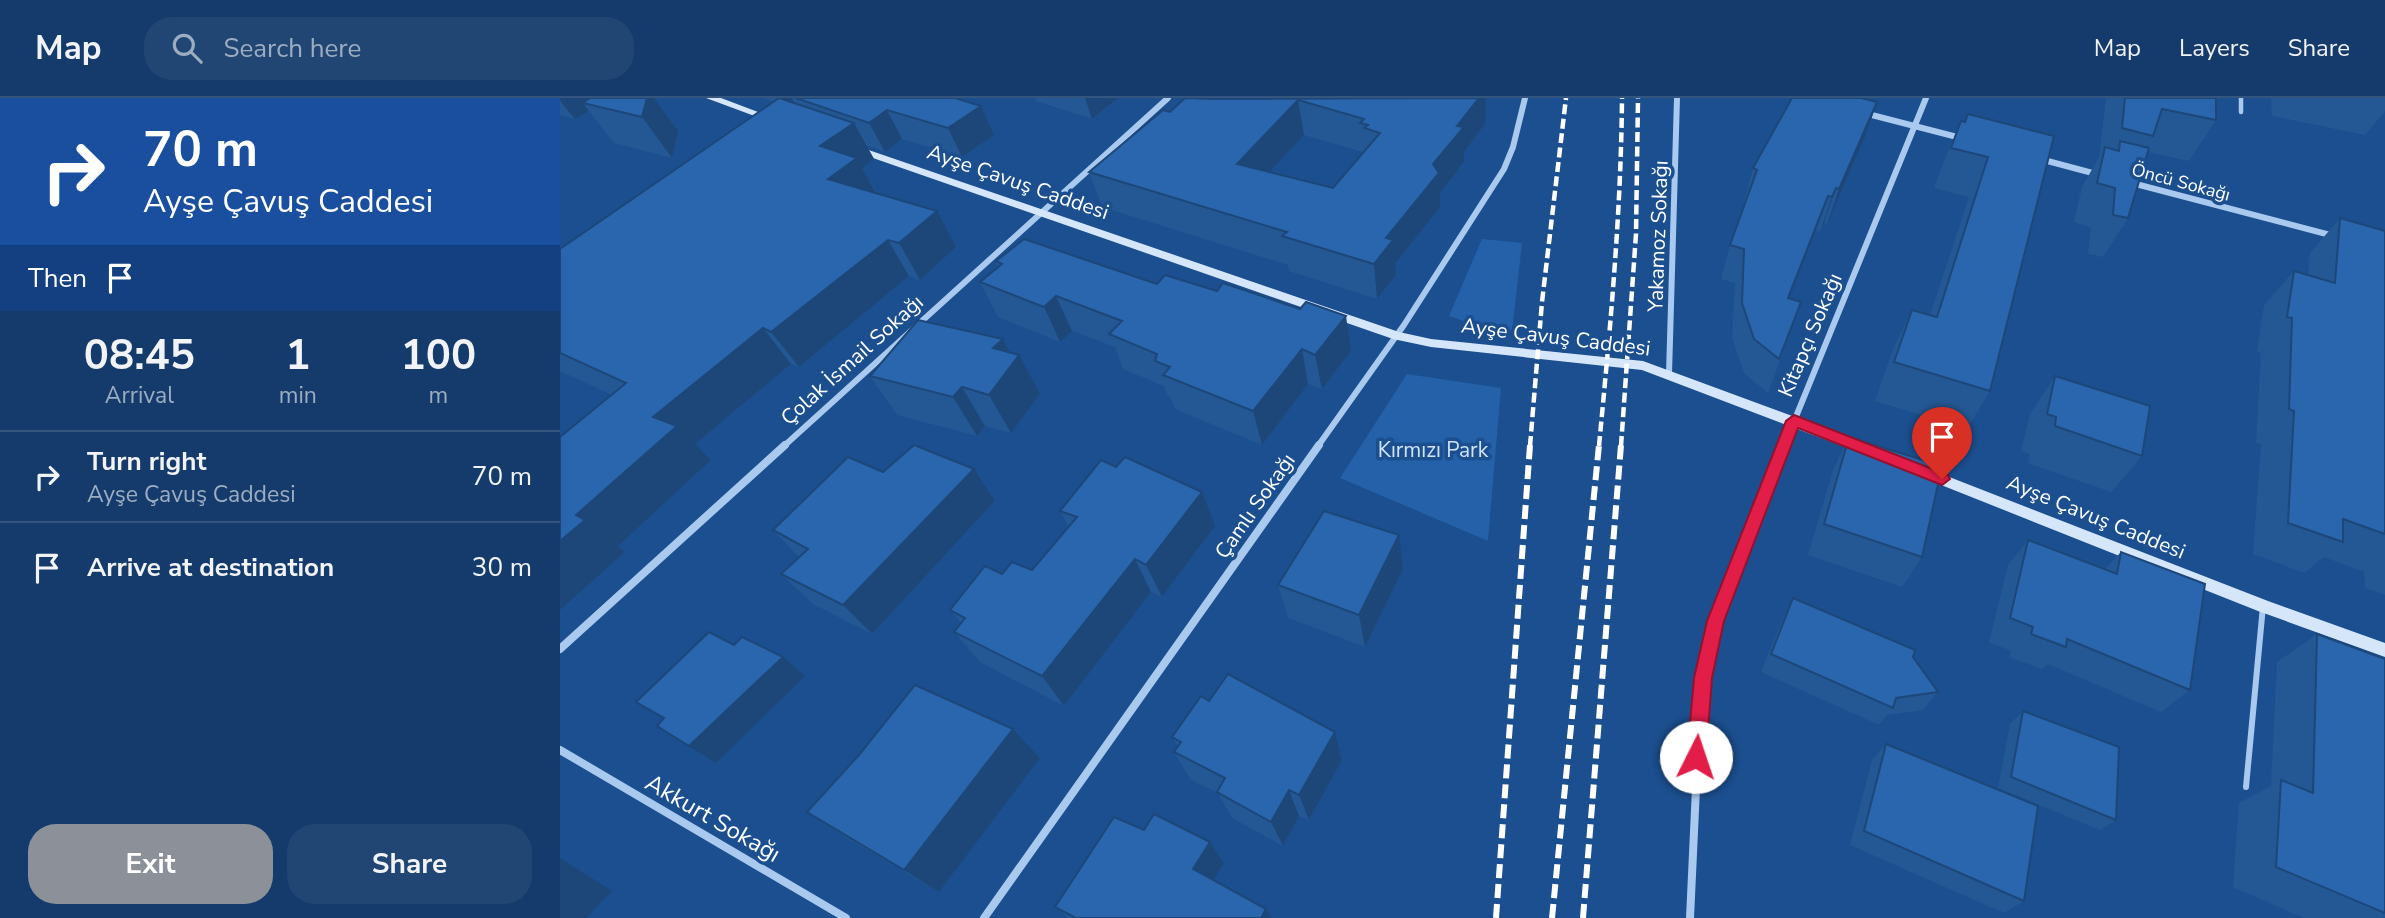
<!DOCTYPE html>
<meta charset="utf-8">
<style>
:root{--surface:#143b6b;--page:#214673;--text:#f1f3f6;--muted:#9dadc1;--line:#33557e;--accent:#8c9099}
body{margin:0;font-family:"Nunito Sans",sans-serif;background:var(--page);color:var(--text);height:100vh;display:flex;flex-direction:column;font-size:26px;white-space:nowrap}
*{box-sizing:border-box;margin:0}
p{font-size:23px;color:var(--muted)}
.icon{flex:none;width:38px;height:38px;fill:none;stroke:currentColor;stroke-width:2;stroke-linecap:round;stroke-linejoin:round}
.map{position:relative;flex:1;overflow:hidden}
.details{display:flex;flex-direction:column;background:var(--surface);width:560px}
.details>*{flex:none}
.top-card{background:#1a4fa0;color:#fff;overflow:hidden}
.pin{position:absolute;display:grid;place-items:center;width:60px;height:60px;color:#fff;margin:-72px -30px;border-radius:50% 50% 50% 0;rotate:-45deg;box-shadow:0 0 7px #0007}
.pin .icon{rotate:45deg}
.me{position:absolute;width:77px;margin:-38px;rotate:4deg;stroke-linejoin:round;filter:drop-shadow(0 0 5px #0008)}
.turn{display:flex;align-items:center;gap:24px;height:147px;padding:0 28px;font-size:32px}
.turn .icon{width:91px;height:91px;stroke-width:2.5}
.turn b{display:block;font-size:49px;line-height:60px}
.then{display:flex;align-items:center;height:66px;padding:0 28px;background:#0003;gap:14px;font-size:26px}
.eta{display:flex;justify-content:space-evenly;align-items:center;height:119px;text-align:center}
.eta b{font-size:42px;font-weight:700;line-height:49px}
.cta{display:flex;gap:14px;margin-top:auto;padding:14px 28px}
.cta a{flex:1;height:80px;border-radius:28px;background:var(--accent);color:#fff;font-size:28px;font-weight:700;line-height:80px;text-align:center}
.cta a+a{background:var(--page);color:var(--text)}
ul{padding:0;list-style:none}
li{display:flex;align-items:center;gap:21px;height:91px;padding:0 28px;border-top:2px solid var(--line)}
li div{flex:1}
li b{display:block;font-size:26px}
li em{font-style:normal}
header{display:flex;align-items:center;gap:42px;box-sizing:border-box;height:98px;padding:0 35px;background:var(--surface);border-bottom:2px solid var(--line)}
header strong{font-size:33px}
nav{display:flex;gap:38px;margin-inline-start:auto;font-size:24px}
.search{width:490px;height:63px;background:var(--page);display:flex;align-items:center;gap:18px;box-sizing:border-box;padding:0 24px;border-radius:28px;color:var(--muted);font-size:26px}
main{display:flex;flex:1;min-height:0}
.map>svg:first-child{display:block}
</style>
<header>
<strong>Map</strong>
<div class="search"><svg class="icon" aria-label="search" viewBox="0 0 24 24"><circle cx="10" cy="10" r="6"/><path d="M15 15l6 6"/></svg>Search here</div>
<nav><a>Map</a><a>Layers</a><a>Share</a></nav>
</header>
<main>
<section class="details">
<div class="top-card">
<div class="turn"><svg class="icon" aria-label="right" viewBox="0 0 24 24"><path d="M7 20v-9h11M14 6l5 5-5 5"/></svg><div><b>70 m</b>Ayşe Çavuş Caddesi</div></div>
<div class="then">Then<svg class="icon" aria-label="arrive" viewBox="0 0 24 24"><path d="M6 21V4h12l-3 4 3 4H6"/></svg></div>
</div>
<div class="eta">
<div><b>08:45</b><p>Arrival</p></div>
<div><b>1</b><p>min</p></div>
<div><b>100</b><p>m</p></div>
</div>
<ul>
<li><svg class="icon" aria-label="right" viewBox="0 0 24 24"><path d="M7 20v-9h11M14 6l5 5-5 5"/></svg><div><b>Turn right</b><p>Ayşe Çavuş Caddesi</p></div><em>70 m</em></li>
<li><svg class="icon" aria-label="arrive" viewBox="0 0 24 24"><path d="M6 21V4h12l-3 4 3 4H6"/></svg><div><b>Arrive at destination</b></div><em>30 m</em></li>
</ul>
<div class="cta"><a>Exit</a><a>Share</a></div>
</section>
<div class="map">
<svg width="1825" height="820" viewBox="0 0 1825 820">
<rect width="100%" height="100%" fill="#1b4f8f"/>
<g fill="#2461a8">
<polygon points="922,141 962,145 952,233 921,229 889,218"/>
<polygon points="847,276 941,290 928,443 780,380"/>
</g>
<g fill="none" stroke-linecap="round" stroke-linejoin="round">
<polyline stroke="#a9c9ee" stroke-width="4.5" points="1681,0 1681,14"/>
<polyline stroke="#a9c9ee" stroke-width="6" points="1686,689 1703,508"/>
<g stroke="#a9c9ee" stroke-width="6">
<polyline points="1304,15 1401,40"/>
<polyline points="1480,61 1540,77"/>
<polyline points="1572,85 1774,138"/>
<polyline points="1109,276 1117,0"/>
<polyline points="224,348 608,0"/>
<polyline points="758,348 844,227 944,71 953,49 965,0"/>
<polyline points="1224,348 1366,0"/>
</g>
<g stroke="#a9c9ee" stroke-width="8">
<polyline points="0,551 225,347"/>
<polyline points="0,652 286,820"/>
<polyline points="424,820 759,347"/>
<polyline points="1130,820 1140,604 1156,523 1224,347"/>
</g>
<g fill="#d6e6fa" fill-rule="evenodd">
<polygon points="146,0 161,0 217,21 208,23"/>
<polygon points="294,47 839,234 871,241 1083,263 1308,346 1310,350 1308,354 1298,354 1082,272 871,249 833,241 290,52 289,50"/>
<polygon points="1361,368 1708,503 1825,545 1825,559 1698,513 1356,377 1354,373 1356,369"/>
</g>
<g stroke="#fff" stroke-width="4.5" stroke-dasharray="10 4.5" stroke-linecap="butt">
<polyline points="970,348 982,204 1006,0"/>
<path d="M1039,348C1050,232 1061,117 1062,0"/>
<polyline points="1061,348 1076,136 1078,0"/>
</g>
<g stroke="#fff" stroke-width="6" stroke-dasharray="14 6" stroke-linecap="butt">
<polyline points="936,820 970,347"/>
<polyline points="992,820 1039,347"/>
<polyline points="1023,820 1061,347"/>
</g>
</g>
<g fill="#245895" fill-rule="evenodd">
<polygon points="0,0 94,0 118,33 112,60 54,45 29,13 15,21 0,17"/>
<polygon points="204,0 395,0 421,8 434,37 402,59 342,41 325,54 306,47 314,61 302,70 317,95 396,149 360,182 349,178 239,269 231,266 135,346 151,362 58,448 65,454 0,512 0,339 52,297 0,273 0,151 214,4"/>
<polygon points="475,0 558,0 532,21 476,3"/>
<path d="M926,0L925,26L904,54V64L880,95V109L835,166L836,177L817,201L729,173L728,167L542,109L529,74L610,14L652,1ZM744,37L803,54V55L773,90L709,74Z"/>
<polygon points="1547,0 1656,0 1656,22 1629,63 1588,54 1568,120 1543,159 1528,156 1531,130 1514,124 1522,89 1539,59 1546,2"/>
<polygon points="1711,0 1825,0 1825,13 1805,37 1712,18"/>
<polygon points="1317,4 1305,39 1267,126 1264,125 1260,134 1256,132 1229,201 1229,238 1208,295 1184,275 1172,240 1175,185 1161,181 1170,147 1185,106 1184,105 1193,70"/>
<polygon points="1408,16 1494,38 1430,293 1407,331 1315,303 1333,251 1352,212 1370,217 1409,99 1374,90 1384,63 1401,23 1404,24"/>
<polygon points="1780,120 1825,133 1825,497 1805,490 1804,474 1764,459 1744,475 1693,456 1701,346 1696,345 1701,255 1697,254 1704,207 1734,173 1748,177 1750,155"/>
<polygon points="436,163 791,253 762,291 748,286 702,347 615,311 610,299 607,297 604,288 563,271 555,249 512,233 500,244 438,219 420,184 438,169"/>
<polygon points="443,241 450,255 480,296 451,335 425,328 417,338 337,317 310,278"/>
<polygon points="1495,278 1582,358 1551,394 1468,365 1470,356 1461,353 1470,316"/>
<polygon points="1289,339 1362,459 1342,489 1248,457 1273,372"/>
<polygon points="414,371 435,403 312,536 253,506 221,476 239,459 213,432 323,374"/>
<polygon points="500,413 655,428 602,499 591,494 504,608 420,564 394,534 401,525 390,512 442,476 472,472 509,429"/>
<polygon points="1468,442 1545,471 1561,454 1630,592 1601,614 1488,566 1482,571 1449,559 1451,553 1429,544 1448,467"/>
<polygon points="843,471 805,549 728,520 718,487"/>
<polygon points="1233,500 1353,559 1378,594 1363,612 1327,617 1319,627 1201,574 1223,520"/>
<polygon points="1757,536 1825,561 1825,820 1744,820 1673,789 1679,705 1711,688 1717,564"/>
<polygon points="649,603 775,634 782,662 749,722 739,718 723,748 672,720 658,695 631,682 614,654 618,649 612,639"/>
<polygon points="1463,613 1556,722 1540,732 1438,690 1450,626"/>
<polygon points="453,631 480,660 379,794 287,740 247,714"/>
<polygon points="1326,646 1464,803 1444,815 1290,747 1312,662"/>
<polygon points="584,732 650,744 664,765 653,782 706,811 712,820 509,820 495,809"/>
</g>
<g fill="#1d4779">
<polygon points="0,0 51,0 23,5 29,13 15,21 0,3"/>
<polygon points="87,0 94,0 118,33 112,60 82,19"/>
<polygon points="221,0 232,0 234,5"/>
<polygon points="525,0 558,0 532,21"/>
<polygon points="919,0 926,0 925,26 904,54 904,64 880,95 880,109 835,166 836,177 817,201 814,166 826,140 897,28"/>
<polygon points="738,2 744,37 684,101 677,66"/>
<polygon points="1317,4 1305,39 1267,126 1279,91"/>
<polygon points="421,8 434,37 402,59 388,30"/>
<polygon points="327,12 342,41 325,54 309,25"/>
<polygon points="294,25 314,61 302,70 317,97 268,81 260,48"/>
<polygon points="1276,90 1264,125 1260,134 1272,99"/>
<polygon points="1268,98 1256,132 1216,234 1228,200"/>
<polygon points="377,113 396,149 360,182 339,145"/>
<polygon points="328,142 349,178 239,269 211,234"/>
<polygon points="496,198 512,233 500,244 484,209"/>
<polygon points="786,218 791,253 762,291 755,257"/>
<polygon points="203,230 231,266 135,346 151,362 58,448 65,454 0,512 0,443 16,417 93,319"/>
<polygon points="443,241 454,263 459,257 480,296 451,335 429,297 433,250"/>
<polygon points="742,251 748,286 702,347 693,313"/>
<polygon points="402,289 425,328 417,338 393,299"/>
<polygon points="414,371 435,403 312,536 283,507"/>
<polygon points="642,394 655,428 602,499 586,467"/>
<polygon points="839,437 843,471 805,549 799,517"/>
<polygon points="575,461 591,494 504,608 482,578"/>
<polygon points="223,559 245,578 156,665 129,648"/>
<polygon points="453,631 480,660 379,794 344,772"/>
<polygon points="775,634 782,662 749,722 739,697"/>
<polygon points="729,692 739,718 723,748 711,724"/>
<polygon points="650,744 664,765 648,791 633,771"/>
<polygon points="0,760 52,793 26,820 0,820"/>
<polygon points="706,811 712,820 701,820"/>
</g>
<g fill="#2a66ad" stroke="#1d4779" stroke-width="2" fill-rule="evenodd">
<polygon points="30,0 87,0 82,19 23,5"/>
<polygon points="219,0 294,25 260,48 297,60 268,81 377,113 339,145 328,142 211,234 203,230 93,319 117,328 16,417 25,422 0,443 0,339 66,285 0,255 0,151"/>
<polygon points="236,0 395,0 421,8 388,30 327,12 309,25"/>
<path d="M625,0L652,1L919,0L897,28L904,29L873,66L879,75L826,140L833,142L814,166L722,138L727,134L529,74L603,12L610,14ZM738,2L804,21L800,25L808,27L804,30L820,35L773,90L677,66Z"/>
<polygon points="1232,0 1301,0 1317,4 1279,91 1276,90 1272,99 1268,98 1228,200 1241,204 1219,261 1194,241 1182,205 1184,151 1170,147 1197,72 1193,70"/>
<polygon points="1565,0 1656,0 1656,22 1602,11 1593,38 1562,30"/>
<polygon points="1408,16 1494,38 1430,293 1334,264 1352,212 1377,219 1428,59 1391,50 1401,23 1405,24"/>
<polygon points="1560,43 1589,50 1568,120 1553,117 1555,90 1537,85 1545,49 1559,53"/>
<polygon points="1780,120 1825,133 1825,436 1783,421 1783,444 1728,425 1734,313 1729,311 1732,220 1727,219 1734,173 1775,185"/>
<polygon points="464,141 597,186 605,177 657,193 663,185 740,211 746,204 786,218 755,257 742,251 693,313 603,277 610,269 595,263 597,256 549,236 562,223 496,198 484,209 420,184 442,166 436,163"/>
<polygon points="358,222 443,241 433,250 459,257 429,297 402,289 393,299 310,278"/>
<polygon points="1495,278 1590,308 1582,358 1495,328 1496,319 1487,316"/>
<polygon points="1289,339 1382,368 1362,459 1264,426"/>
<polygon points="354,347 414,371 283,507 221,476 248,451 213,432 288,359 323,374"/>
<polygon points="565,359 642,394 586,467 575,461 482,578 394,534 405,520 390,512 425,468 442,476 452,464 472,472 517,419 500,413 541,362 556,369"/>
<polygon points="764,413 839,437 799,517 718,487"/>
<polygon points="1468,442 1557,476 1561,454 1645,486 1630,592 1507,541 1506,549 1471,536 1473,529 1450,520"/>
<polygon points="1233,500 1355,552 1353,559 1378,594 1336,600 1333,610 1211,556"/>
<polygon points="149,534 174,547 182,539 223,559 129,648 97,628 104,620 76,604"/>
<polygon points="1757,536 1825,561 1825,815 1716,769 1721,682 1753,695"/>
<polygon points="668,576 775,634 739,697 729,692 711,724 657,694 665,680 614,654 621,644 612,639 641,598 649,603"/>
<polygon points="355,587 453,631 344,772 247,714 299,657"/>
<polygon points="1463,613 1559,649 1556,722 1451,679"/>
<polygon points="1326,646 1478,708 1464,803 1304,733"/>
<polygon points="594,716 650,744 633,771 706,811 701,820 516,820 495,809 554,719 584,732"/>
</g>
<polygon fill="#e11d48" stroke="#92132f" stroke-width="2" points="1234,317 1388,377 1390,381 1382,387 1377,385 1238,330 1164,523 1152,580 1146,659 1143,665 1136,668 1130,665 1127,659 1134,580 1147,523 1226,323"/>
<g text-anchor="middle" stroke-width="7" stroke-linejoin="round" paint-order="stroke">
<g font-size="18" fill="#fff" stroke="#1b4f8f">
<text transform="translate(1621 84) rotate(15)" y="6">Öncü Sokağı</text>
</g>
<g font-size="21" fill="#fff" stroke="#1b4f8f">
<text transform="translate(458 84) rotate(19)" y="7">Ayşe Çavuş Caddesi</text>
<text transform="translate(1098 138) rotate(-88)" y="7">Yakamoz Sokağı</text>
<text transform="translate(1250 237) rotate(-67)" y="7">Kitapçı Sokağı</text>
<text transform="translate(996 239) rotate(7)" y="7">Ayşe Çavuş Caddesi</text>
<text transform="translate(292 262) rotate(-42)" y="7">Çolak İsmail Sokağı</text>
<text transform="translate(695 408) rotate(-55)" y="7">Çamlı Sokağı</text>
<text transform="translate(1536 419) rotate(22)" y="7">Ayşe Çavuş Caddesi</text>
</g>
<g font-size="21" fill="#cfe3fa" stroke="#1b4f8f">
<text x="873" y="359">Kırmızı Park</text>
</g>
<g font-size="24" fill="#fff" stroke="#1b4f8f">
<text transform="translate(153 720) rotate(30)" y="8">Akkurt Sokağı</text>
</g>
</g>
</svg>
<div class="pin" style="left:1382px;top:381px;background:#d93025"><svg class="icon" aria-label="arrive" viewBox="0 0 24 24"><path d="M6 21V4h12l-3 4 3 4H6"/></svg></div>
<svg class="me" style="left:1136px;top:659px" viewBox="-20 -20 40 40"><circle r="19" fill="#fff"/><path d="M0-13L10 11 0 6-10 11z" fill="#e11d48"/></svg>
</div>
</main>
